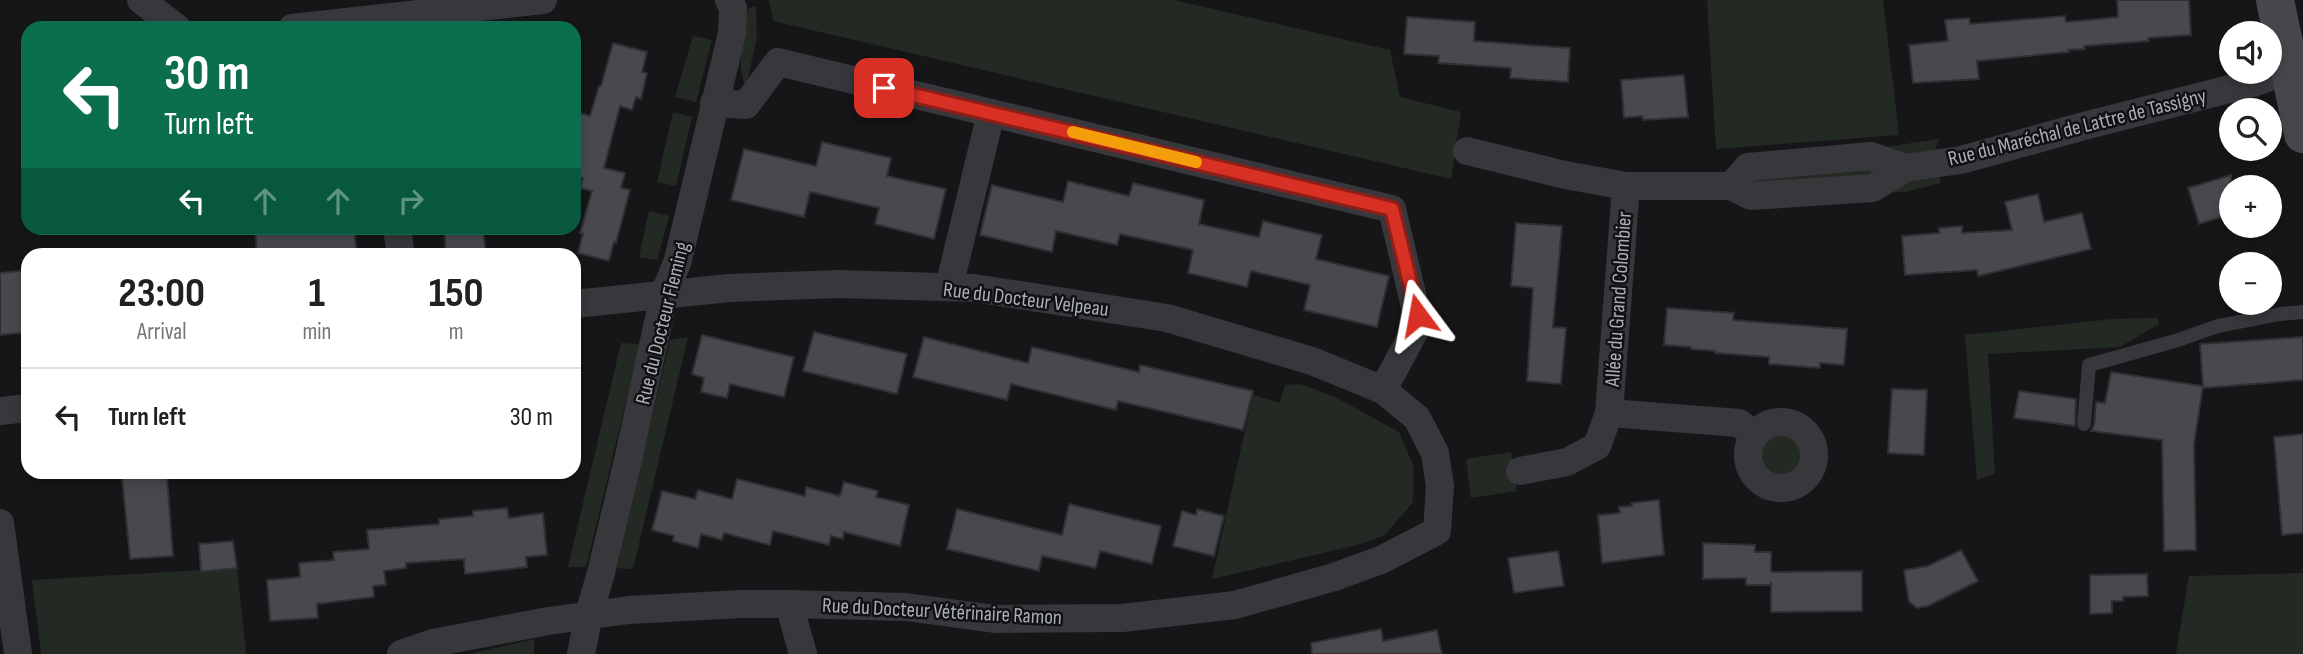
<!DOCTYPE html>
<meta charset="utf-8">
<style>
:root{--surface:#fff;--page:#f2f2f2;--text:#202124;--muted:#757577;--line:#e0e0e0}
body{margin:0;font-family:"Sofia Sans Condensed",sans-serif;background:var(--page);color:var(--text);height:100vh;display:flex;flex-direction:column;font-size:26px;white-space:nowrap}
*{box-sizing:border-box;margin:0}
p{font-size:23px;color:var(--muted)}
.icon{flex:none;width:38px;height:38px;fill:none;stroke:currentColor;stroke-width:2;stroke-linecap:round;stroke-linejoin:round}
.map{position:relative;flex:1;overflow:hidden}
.details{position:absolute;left:21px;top:248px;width:560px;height:231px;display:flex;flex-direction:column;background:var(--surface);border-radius:21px;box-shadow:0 4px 10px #0003}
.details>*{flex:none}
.guide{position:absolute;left:21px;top:21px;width:560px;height:214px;border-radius:21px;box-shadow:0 4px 10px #0003;background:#0b6e4f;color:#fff;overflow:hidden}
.tools{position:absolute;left:2219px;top:21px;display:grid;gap:14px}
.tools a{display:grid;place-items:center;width:63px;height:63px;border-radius:50%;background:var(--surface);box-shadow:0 4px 10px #0003;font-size:35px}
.pin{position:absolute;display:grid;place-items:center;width:60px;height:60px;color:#fff;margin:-30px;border-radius:14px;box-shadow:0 4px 10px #0006}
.me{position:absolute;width:77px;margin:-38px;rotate:347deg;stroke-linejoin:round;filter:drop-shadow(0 0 5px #0008)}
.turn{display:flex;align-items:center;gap:24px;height:147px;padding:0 28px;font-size:32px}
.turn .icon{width:91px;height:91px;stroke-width:2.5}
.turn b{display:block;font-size:49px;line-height:60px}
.lanes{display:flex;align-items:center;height:66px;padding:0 28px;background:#0003;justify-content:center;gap:35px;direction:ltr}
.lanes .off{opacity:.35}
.eta{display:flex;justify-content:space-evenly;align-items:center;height:119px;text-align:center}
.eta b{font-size:42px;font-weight:700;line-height:49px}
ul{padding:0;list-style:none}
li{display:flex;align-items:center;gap:21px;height:98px;padding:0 28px;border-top:2px solid var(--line)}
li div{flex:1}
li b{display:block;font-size:26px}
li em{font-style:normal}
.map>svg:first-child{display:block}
</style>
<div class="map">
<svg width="2303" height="654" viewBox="0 0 2303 654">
<rect width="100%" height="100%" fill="#161618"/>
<g fill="#232a24">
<polygon points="769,0 1174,0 1390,50 1400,97 1461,112 1451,179 773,21"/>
<polygon points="1707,0 1883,0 1899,135 1716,149"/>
<path d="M756,6L757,36L746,87C735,63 744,34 748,9Z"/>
<polygon points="693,36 712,40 696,102 675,97"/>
<polygon points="673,112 692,117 676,186 657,182"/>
<polygon points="1939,139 1935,150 1902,155 1879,148"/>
<polygon points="1876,164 1880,173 1758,189 1751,177"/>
<polygon points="1939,173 1941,183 1905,192 1875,193 1898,180"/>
<polygon points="649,211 669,216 657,260 639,257"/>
<polygon points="2158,318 2159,324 2120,347 1988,354 1995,474 1977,480 1965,335 2112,319"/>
<polygon points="688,337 633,569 617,568 670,340"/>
<polygon points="621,343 640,344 586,567 568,567"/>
<polygon points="1300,384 1335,397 1399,432 1414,467 1413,502 1385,535 1361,544 1212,579 1253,395 1280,403 1285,385"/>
<circle cx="1781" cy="455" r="21"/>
<polygon points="1511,452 1517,491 1471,498 1466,459"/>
<polygon points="237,568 246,654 41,654 32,580"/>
<polygon points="2303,573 2303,654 2176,654 2189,576"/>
<polygon points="534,639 534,654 469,654"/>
</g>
<g fill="#48494d" stroke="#303034" stroke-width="2">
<polygon points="2117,0 2189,0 2191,35 2148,38 2149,41 2084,46 2085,49 2068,50 2069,52 1977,61 1979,79 1913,83 1909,45 1948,41 1945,20 1969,18 1970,24 2065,16 2066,22 2118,17"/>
<polygon points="1407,17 1475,22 1474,41 1570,48 1568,82 1510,78 1511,68 1438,63 1439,56 1404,54"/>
<polygon points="613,43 647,52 642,72 647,73 641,99 636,97 632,110 620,106 604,168 625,173 621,188 630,190 616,243 614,242 609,261 578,253 583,234 580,233 592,191 580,188 583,178 574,176 574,137 580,113 590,116 599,86 601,86"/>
<polygon points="1684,75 1688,117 1643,120 1642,116 1624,118 1621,80"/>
<polygon points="822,142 891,158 887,176 946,189 934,239 875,224 879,208 810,192 804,217 731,200 744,149 816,166"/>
<polygon points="2231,175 2231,214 2199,224 2188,188"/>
<polygon points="1068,181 1129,196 1133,183 1204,200 1199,224 1259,237 1263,221 1322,235 1316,259 1389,276 1377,327 1304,310 1310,285 1251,271 1247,287 1188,273 1193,250 1120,234 1117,245 1056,231 1052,252 980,235 992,185 1063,202"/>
<polygon points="2038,194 2044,222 2082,213 2091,249 1978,276 1977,270 1905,275 1902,236 1939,233 1939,228 1962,226 1962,233 2012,230 2005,202"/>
<polygon points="1516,223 1562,226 1553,327 1566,328 1561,384 1527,381 1533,288 1511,286"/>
<polygon points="255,228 354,228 357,256 257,256"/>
<polygon points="444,228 483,228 486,256 446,256"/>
<polygon points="28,270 28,332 0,335 0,273"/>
<polygon points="1667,308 1734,313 1733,320 1847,329 1844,365 1820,363 1820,368 1769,364 1769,357 1715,353 1715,351 1691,349 1691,347 1664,345"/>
<polygon points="814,332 907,354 897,394 803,371"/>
<polygon points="702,335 794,357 784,397 730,384 727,398 701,392 704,378 692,374"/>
<polygon points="924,337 1028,363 1032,347 1139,372 1140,365 1253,391 1243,430 1118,401 1116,410 1011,384 1007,400 913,377"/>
<polygon points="2303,337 2303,380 2203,388 2200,344"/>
<polygon points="2111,372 2203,386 2194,444 2196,550 2164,551 2162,440 2091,431 2094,425 2096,402 2105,403"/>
<polygon points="1892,389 1927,390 1924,455 1888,453"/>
<polygon points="2019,391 2076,399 2075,426 2014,418"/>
<polygon points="2303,434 2303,533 2282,535 2274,437"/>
<polygon points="125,472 164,472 164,476 167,476 173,556 130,559 122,478 125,478"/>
<polygon points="737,479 805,496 806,487 840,496 844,482 878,491 876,497 909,505 900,546 844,532 843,539 831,536 829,545 773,531 770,545 724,533 722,540 701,534 698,548 673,541 674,536 652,530 662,491 695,499 698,490 732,499"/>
<polygon points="1659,500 1664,555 1602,563 1598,515 1620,513 1619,507 1632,506 1631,503"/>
<polygon points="1069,504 1161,526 1152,564 1100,551 1096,568 1042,556 1039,571 947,549 957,509 1062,535"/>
<polygon points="507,508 509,518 543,513 547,555 526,557 527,567 465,574 464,559 406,563 406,568 384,571 386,585 373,586 374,597 317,604 318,618 270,621 267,580 300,577 299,563 334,560 333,552 369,549 367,530 439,524 439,519 473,516 473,511"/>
<polygon points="1197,509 1224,516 1214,556 1173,546 1182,511 1196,515"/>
<polygon points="233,541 237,568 201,572 199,544"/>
<polygon points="1703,543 1755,545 1755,552 1771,552 1771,572 1862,571 1862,611 1771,612 1771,582 1771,585 1746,585 1746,578 1703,579"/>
<polygon points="1961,550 1978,581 1928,606 1917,608 1909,602 1904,570 1928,566"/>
<polygon points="1558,551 1564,586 1514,593 1508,558"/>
<polygon points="2147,574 2148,596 2123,597 2123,601 2112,601 2112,613 2090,614 2090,575"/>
<polygon points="1381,629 1383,641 1437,630 1442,654 1312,654 1311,643"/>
</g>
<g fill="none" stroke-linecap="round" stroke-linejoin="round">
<polyline stroke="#38383c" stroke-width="14" points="2084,424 2089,365 2175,341 2218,326 2280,314 2303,312"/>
<g stroke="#38383c" stroke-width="28">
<polyline points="141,0 177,28"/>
<polyline points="292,28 543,0"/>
<polyline points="714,103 746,105 778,62 1392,209 1417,315 1414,332 1383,390"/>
<polyline points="1467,151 1565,175 1626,186 1731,186 1751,196 1873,188 1905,168 1961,160 2084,126 2253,83 2303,65"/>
<polyline points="1731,186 1748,167 1871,156 1905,168"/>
<polyline points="397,228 401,256"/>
<polyline points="949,287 991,113"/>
<polyline points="0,411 28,408"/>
<polyline points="1609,413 1739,423 1754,435"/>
<circle cx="1781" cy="455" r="33"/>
<polyline points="1520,471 1567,462 1597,446 1609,413 1626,186"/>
<polyline points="0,523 18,654"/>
<polyline points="789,604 803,654"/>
<polyline points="401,654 433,643 548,621 629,610 741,604 789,604 906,607 995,619 1122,618 1235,605 1334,577 1381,560 1437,531 1440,486 1435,453 1417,418 1383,390 1312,361 1167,318 974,288 839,284 729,288 574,304"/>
<polyline points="581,654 589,614 601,573 629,456 664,295 678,260 732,33 733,8 729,0"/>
</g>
<polyline stroke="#46474c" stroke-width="38" points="2275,0 2303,134"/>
</g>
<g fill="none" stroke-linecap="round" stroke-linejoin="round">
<g stroke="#8d1f18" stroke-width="18">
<polyline id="route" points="884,88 1392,209 1418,315"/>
</g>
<use href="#route" stroke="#d93025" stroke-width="12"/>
<polyline stroke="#f59e0b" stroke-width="12" points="1073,132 1196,162"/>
</g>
<g text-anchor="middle" stroke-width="5" stroke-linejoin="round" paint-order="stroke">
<g font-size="21" fill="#aaaeb6" stroke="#111113">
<text transform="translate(2077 127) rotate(-14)" y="7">Rue du Maréchal de Lattre de Tassigny</text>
<text transform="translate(1026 299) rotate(7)" y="7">Rue du Docteur Velpeau</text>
<text transform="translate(1618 299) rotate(-86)" y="7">Allée du Grand Colombier</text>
<text transform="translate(662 323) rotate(-76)" y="7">Rue du Docteur Fleming</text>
<text transform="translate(942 611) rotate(3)" y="7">Rue du Docteur Vétérinaire Ramon</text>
</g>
</g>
</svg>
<div class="tools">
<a><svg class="icon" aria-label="sound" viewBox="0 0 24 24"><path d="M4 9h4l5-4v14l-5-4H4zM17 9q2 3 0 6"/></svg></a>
<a><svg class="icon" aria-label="search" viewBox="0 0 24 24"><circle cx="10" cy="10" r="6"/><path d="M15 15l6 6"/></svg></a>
<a>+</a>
<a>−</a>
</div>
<div class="pin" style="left:884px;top:88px;background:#d93025"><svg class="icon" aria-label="arrive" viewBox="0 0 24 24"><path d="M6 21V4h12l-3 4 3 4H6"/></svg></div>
<svg class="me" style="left:1418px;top:315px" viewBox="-20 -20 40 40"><path d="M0-17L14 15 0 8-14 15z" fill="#d93025" stroke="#fff" stroke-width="4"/></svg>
<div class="guide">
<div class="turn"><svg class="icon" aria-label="left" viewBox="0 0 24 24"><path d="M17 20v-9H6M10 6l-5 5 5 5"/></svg><div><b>30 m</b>Turn left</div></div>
<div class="lanes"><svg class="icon" aria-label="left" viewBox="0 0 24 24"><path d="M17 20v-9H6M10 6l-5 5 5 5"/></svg><svg class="icon off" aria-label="ahead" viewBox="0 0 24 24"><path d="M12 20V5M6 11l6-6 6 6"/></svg><svg class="icon off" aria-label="ahead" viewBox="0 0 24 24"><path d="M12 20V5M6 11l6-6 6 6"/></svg><svg class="icon off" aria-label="right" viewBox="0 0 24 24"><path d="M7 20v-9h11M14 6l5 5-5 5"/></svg></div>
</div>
<section class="details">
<div class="eta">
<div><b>23:00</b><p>Arrival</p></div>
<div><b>1</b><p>min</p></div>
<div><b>150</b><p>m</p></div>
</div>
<ul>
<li><svg class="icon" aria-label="left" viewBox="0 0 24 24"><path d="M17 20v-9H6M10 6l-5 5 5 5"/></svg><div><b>Turn left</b></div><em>30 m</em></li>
</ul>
</section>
</div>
